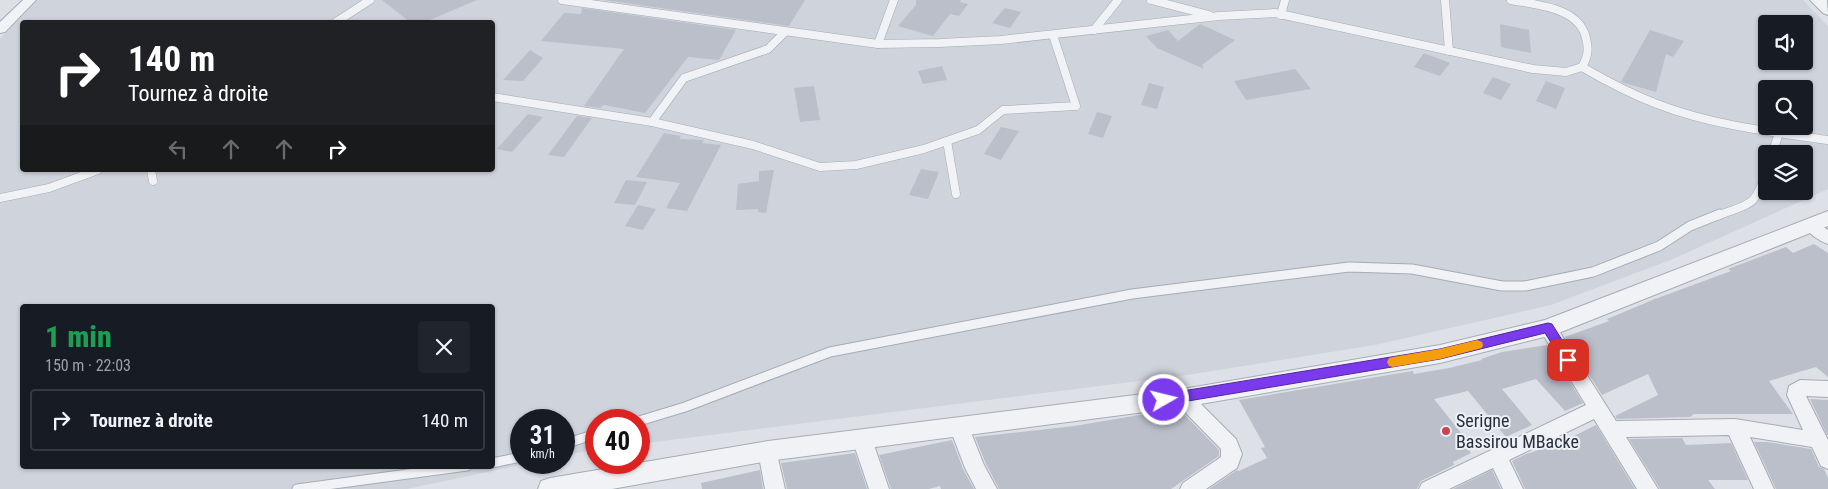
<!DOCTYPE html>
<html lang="fr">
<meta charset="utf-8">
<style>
:root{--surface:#171b24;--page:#20242c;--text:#f1f3f6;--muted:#9ea1a6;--line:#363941}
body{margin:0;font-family:"Roboto Condensed",sans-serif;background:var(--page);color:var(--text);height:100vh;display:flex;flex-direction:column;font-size:19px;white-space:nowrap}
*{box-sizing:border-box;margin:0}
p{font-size:16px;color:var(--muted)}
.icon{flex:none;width:28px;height:28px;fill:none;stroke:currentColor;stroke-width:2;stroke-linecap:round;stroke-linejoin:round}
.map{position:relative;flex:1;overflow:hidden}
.panel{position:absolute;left:20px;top:304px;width:475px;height:165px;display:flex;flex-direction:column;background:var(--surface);border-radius:5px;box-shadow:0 1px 4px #0004}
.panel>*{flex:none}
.guide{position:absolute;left:20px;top:20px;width:475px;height:152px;border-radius:5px;box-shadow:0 1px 4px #0004;background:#202124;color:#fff;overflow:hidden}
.fabs{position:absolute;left:1758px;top:15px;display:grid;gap:10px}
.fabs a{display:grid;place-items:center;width:55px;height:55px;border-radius:5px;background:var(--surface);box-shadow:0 1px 4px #0004;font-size:25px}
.speed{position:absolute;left:510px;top:409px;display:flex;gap:10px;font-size:25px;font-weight:700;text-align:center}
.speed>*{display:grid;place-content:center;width:65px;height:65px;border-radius:50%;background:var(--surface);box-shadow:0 1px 4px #0004;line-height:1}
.speed small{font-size:12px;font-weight:400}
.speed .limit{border:8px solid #d22;background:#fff;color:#111}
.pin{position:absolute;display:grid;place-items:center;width:42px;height:42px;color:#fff;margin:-21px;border-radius:10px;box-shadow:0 2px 8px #0006}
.me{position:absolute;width:55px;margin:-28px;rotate:82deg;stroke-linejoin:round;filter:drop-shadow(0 0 4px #0008)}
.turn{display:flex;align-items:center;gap:18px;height:105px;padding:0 25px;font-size:22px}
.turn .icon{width:65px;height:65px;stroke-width:2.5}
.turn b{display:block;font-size:35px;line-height:42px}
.lanes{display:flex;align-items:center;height:48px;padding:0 25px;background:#0003;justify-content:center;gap:25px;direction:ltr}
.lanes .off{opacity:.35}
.round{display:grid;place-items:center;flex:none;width:52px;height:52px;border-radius:5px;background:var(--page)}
.headline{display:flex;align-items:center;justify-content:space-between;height:85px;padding:0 25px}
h1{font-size:30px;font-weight:800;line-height:38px;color:#1e9e55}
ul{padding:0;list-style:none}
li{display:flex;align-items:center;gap:15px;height:62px;margin:0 10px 8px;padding:0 15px;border:2px solid var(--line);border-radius:5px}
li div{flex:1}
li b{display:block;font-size:19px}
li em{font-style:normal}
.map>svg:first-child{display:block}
</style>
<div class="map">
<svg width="1828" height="489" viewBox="0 0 1828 489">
<rect width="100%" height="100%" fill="#dde1e7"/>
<path fill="#cfd3dc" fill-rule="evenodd" d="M38,0H1803L1828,26V189L1673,259L1551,305L1375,345L1187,375L639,444V420H596V450L564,455V420H521V462L530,463L407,489H0V39ZM22,22H492V170H22ZM1766,24H1804V61H1766ZM1766,89H1804V126H1766ZM1766,154H1804V191H1766ZM22,306H492V466H22Z"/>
<g fill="#bbbfca">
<polygon points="382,0 477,0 425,22 410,22"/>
<polygon points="603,0 805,0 789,26"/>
<polygon points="916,0 961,0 960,2 968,4 959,16 950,14 933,36 898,26 916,5"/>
<polygon points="582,8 736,30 719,60 688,57 645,113 604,105 600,108 584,106 624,49 541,41 564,13 581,14"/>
<polygon points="1005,8 1021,12 1010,28 992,23"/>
<polygon points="1200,24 1235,40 1202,65 1204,69 1157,48 1146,36 1168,30 1178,41"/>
<polygon points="1500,24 1529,30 1531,53 1501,47"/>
<polygon points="1650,30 1684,41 1673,57 1666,54 1656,92 1621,82"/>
<polygon points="530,50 543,58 523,81 503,80"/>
<polygon points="1424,53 1450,63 1440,76 1414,67"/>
<polygon points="942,66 947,80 923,84 918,71"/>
<polygon points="1295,69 1311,89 1246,100 1234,81"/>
<polygon points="1493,77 1511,84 1501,100 1483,93"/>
<polygon points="1546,81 1565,88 1556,109 1536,101"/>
<polygon points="1149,83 1164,87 1157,109 1141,105"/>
<polygon points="814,86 820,120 800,122 794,88"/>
<polygon points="1097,112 1112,116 1103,138 1088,134"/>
<polygon points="528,114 543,117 512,152 497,149"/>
<polygon points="577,116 592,118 564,157 548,155"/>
<polygon points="1001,127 1019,131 1001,160 984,154"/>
<polygon points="664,133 681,136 679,139 704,140 702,143 721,145 687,211 666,208 680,183 636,177"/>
<polygon points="921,169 939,172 928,199 909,195"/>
<polygon points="774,170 766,213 758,212 758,209 736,210 738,184 759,181 759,171"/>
<polygon points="626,180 647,182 635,205 614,203"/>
<polygon points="638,205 656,209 643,230 625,226"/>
<polygon points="1814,244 1828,253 1828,377 1816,367 1769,381 1793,414 1694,414 1690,417 1617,419 1615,416 1658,395 1648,374 1602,395 1565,337 1609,321 1607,319 1655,299 1731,271 1728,269 1762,256 1786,247 1793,253"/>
<polygon points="1547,345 1583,403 1565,411 1536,379 1502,389 1532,425 1506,437 1468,391 1434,399 1461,433 1457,435 1471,453 1453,462 1454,465 1421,481 1417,489 1209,489 1237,470 1239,471 1267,458 1261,448 1265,447 1239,400 1394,374 1413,371 1414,374 1449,368 1482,360 1481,359 1502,352"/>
<polygon points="1810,399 1828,400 1828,435 1827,435"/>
<polygon points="1181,411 1219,450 1219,456 1171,489 999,489 986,464 975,437 1074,426 1151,413 1155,425"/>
<polygon points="1596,425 1635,489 1525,489 1512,461 1526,454 1558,444"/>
<polygon points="1682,438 1686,445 1731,443 1748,480 1708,480 1715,489 1660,489 1629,439"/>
<polygon points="952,440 963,469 974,489 941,489 940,486 929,489 891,489 879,455"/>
<polygon points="1754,442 1767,442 1811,449 1819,467 1824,469 1828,478 1828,489 1776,489"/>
<polygon points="855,453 867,489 787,489 781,463"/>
<polygon points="760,470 763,489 702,489 701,483"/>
<polygon points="1492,470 1501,489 1453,489"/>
</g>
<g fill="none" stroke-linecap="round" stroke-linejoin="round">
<g stroke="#a6abb4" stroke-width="9">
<g id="service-far1">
<path d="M562,0L878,44L940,43L1001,40L1219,16L1275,13L1533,69L1566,72L1582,67C1588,56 1589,50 1586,38C1579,7 1536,5 1511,0"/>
<polyline points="1151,0 1209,15"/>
<polyline points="1445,0 1449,51"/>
<polyline points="1281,15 1285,0"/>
<polyline points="336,22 370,0"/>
<polyline points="1094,30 1118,0"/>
<polyline points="878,44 894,0"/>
<path d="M1582,67C1606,81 1631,94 1657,104C1711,125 1771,132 1828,140"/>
<polyline points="492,97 652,122 753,145 820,167 856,165 924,149 978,130 1003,110 1076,106 1053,35"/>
<polyline points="652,122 684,78 768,49 785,32"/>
<polyline points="947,141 956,194"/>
<polyline points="1772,154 1779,133"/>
<polyline points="151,170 153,181"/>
<polyline points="0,198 49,188 98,170"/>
<path d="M1717,216C1750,203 1755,208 1766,172"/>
</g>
</g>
<g stroke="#a6abb4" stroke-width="11">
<g id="service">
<polyline points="639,421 685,407 830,352 1132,294 1349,267 1412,269 1502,286 1525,286 1593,272 1659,246 1690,226 1720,214"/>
<polyline points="564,444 596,434"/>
<polyline points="492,463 521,457"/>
<polyline points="297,489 467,466"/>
</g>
</g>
<g stroke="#a6abb4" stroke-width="2">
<g id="minor">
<polygon points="23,0 36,0 5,32 0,33 0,22"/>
<path d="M1811,219L1828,230V244C1819,241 1808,233 1803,225L1805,221Z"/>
<polygon points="1548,321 1554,323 1616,421 1735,419 1803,430 1787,395 1789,386 1800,380 1828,381 1828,397 1806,396 1828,440 1828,469 1821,466 1812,447 1750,437 1774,489 1754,489 1729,435 1626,437 1658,489 1637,489 1594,419 1509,460 1523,489 1503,489 1493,468 1449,489 1419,489 1422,483 1586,405 1539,328 1542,323"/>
<polygon points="1183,390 1190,393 1236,439 1242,454 1237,468 1206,489 1180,489 1183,483 1221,457 1221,449 1176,403 1174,398 1176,393"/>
<polygon points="959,418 966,420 984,465 997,489 976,489 965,468 949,426 952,420"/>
<polygon points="862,431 869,433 872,439 889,489 869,489 852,439 855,433"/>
<polygon points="768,443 775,445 785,489 765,489 758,451 761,445"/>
</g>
</g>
<g stroke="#a6abb4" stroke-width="2">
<g id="tertiary">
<polygon points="1810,0 1827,0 1828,15 1823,13"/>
<polygon points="1828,211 1828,226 1556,334 1440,363 1183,407 768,461 612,489 538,489 541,481 550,478 768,441 1183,389 1440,345 1545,320"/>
</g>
</g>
<use href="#service-far1" stroke="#f0f2f5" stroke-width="8"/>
<use href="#service" stroke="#f0f2f5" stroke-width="9"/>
<use href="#minor" fill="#f0f2f5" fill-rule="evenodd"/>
<use href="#tertiary" fill="#f0f2f5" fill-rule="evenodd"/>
</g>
<polygon fill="#7c3aed" stroke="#51269a" points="1548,323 1552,324 1572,356 1574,360 1572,363 1564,363 1545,333 1440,359 1164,405 1160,404 1158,400 1160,396 1164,394 1440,349"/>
<polygon fill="#f59e0b" points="1477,340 1482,342 1483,345 1482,348 1440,359 1393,367 1389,366 1387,362 1389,358 1393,357 1440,349"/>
<circle fill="#cc424f" stroke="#edf0f5" stroke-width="2" cx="1446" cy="431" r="5"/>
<g text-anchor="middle" stroke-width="4" stroke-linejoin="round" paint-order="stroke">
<g font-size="18" fill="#272e3d" stroke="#edf0f5" text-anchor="start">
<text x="1456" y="427">Serigne<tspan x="1456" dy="21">Bassirou MBacke</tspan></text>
</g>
</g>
</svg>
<div class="fabs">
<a><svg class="icon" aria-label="sound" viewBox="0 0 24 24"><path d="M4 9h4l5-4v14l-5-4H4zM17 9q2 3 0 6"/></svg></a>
<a><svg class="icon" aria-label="search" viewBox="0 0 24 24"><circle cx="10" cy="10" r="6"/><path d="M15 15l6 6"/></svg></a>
<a><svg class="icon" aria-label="layers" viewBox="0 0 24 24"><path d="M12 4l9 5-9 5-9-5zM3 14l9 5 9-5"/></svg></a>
</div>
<div class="speed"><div>31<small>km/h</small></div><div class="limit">40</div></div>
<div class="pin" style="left:1568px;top:360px;background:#d93025"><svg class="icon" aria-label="arrive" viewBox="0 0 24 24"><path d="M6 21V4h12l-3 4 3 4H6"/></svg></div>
<svg class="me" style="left:1164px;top:400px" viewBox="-20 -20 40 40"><circle r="17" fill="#7c3aed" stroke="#fff" stroke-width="3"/><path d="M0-11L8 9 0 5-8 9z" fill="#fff"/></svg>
<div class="guide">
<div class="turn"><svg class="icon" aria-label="right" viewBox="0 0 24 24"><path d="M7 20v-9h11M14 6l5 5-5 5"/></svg><div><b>140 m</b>Tournez à droite</div></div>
<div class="lanes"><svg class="icon off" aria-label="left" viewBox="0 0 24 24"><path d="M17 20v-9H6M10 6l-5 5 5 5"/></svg><svg class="icon off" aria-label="ahead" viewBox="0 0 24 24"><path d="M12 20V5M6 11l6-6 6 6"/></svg><svg class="icon off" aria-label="ahead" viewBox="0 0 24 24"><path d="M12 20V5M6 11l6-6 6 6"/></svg><svg class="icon" aria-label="right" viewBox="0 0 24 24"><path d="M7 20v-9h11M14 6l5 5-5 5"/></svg></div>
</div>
<section class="panel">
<div class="headline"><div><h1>1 min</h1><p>150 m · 22:03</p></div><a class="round"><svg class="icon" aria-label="close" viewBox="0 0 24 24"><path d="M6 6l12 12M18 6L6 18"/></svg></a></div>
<ul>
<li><svg class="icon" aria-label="right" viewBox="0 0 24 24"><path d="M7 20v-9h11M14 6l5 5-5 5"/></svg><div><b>Tournez à droite</b></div><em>140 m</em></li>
</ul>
</section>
</div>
